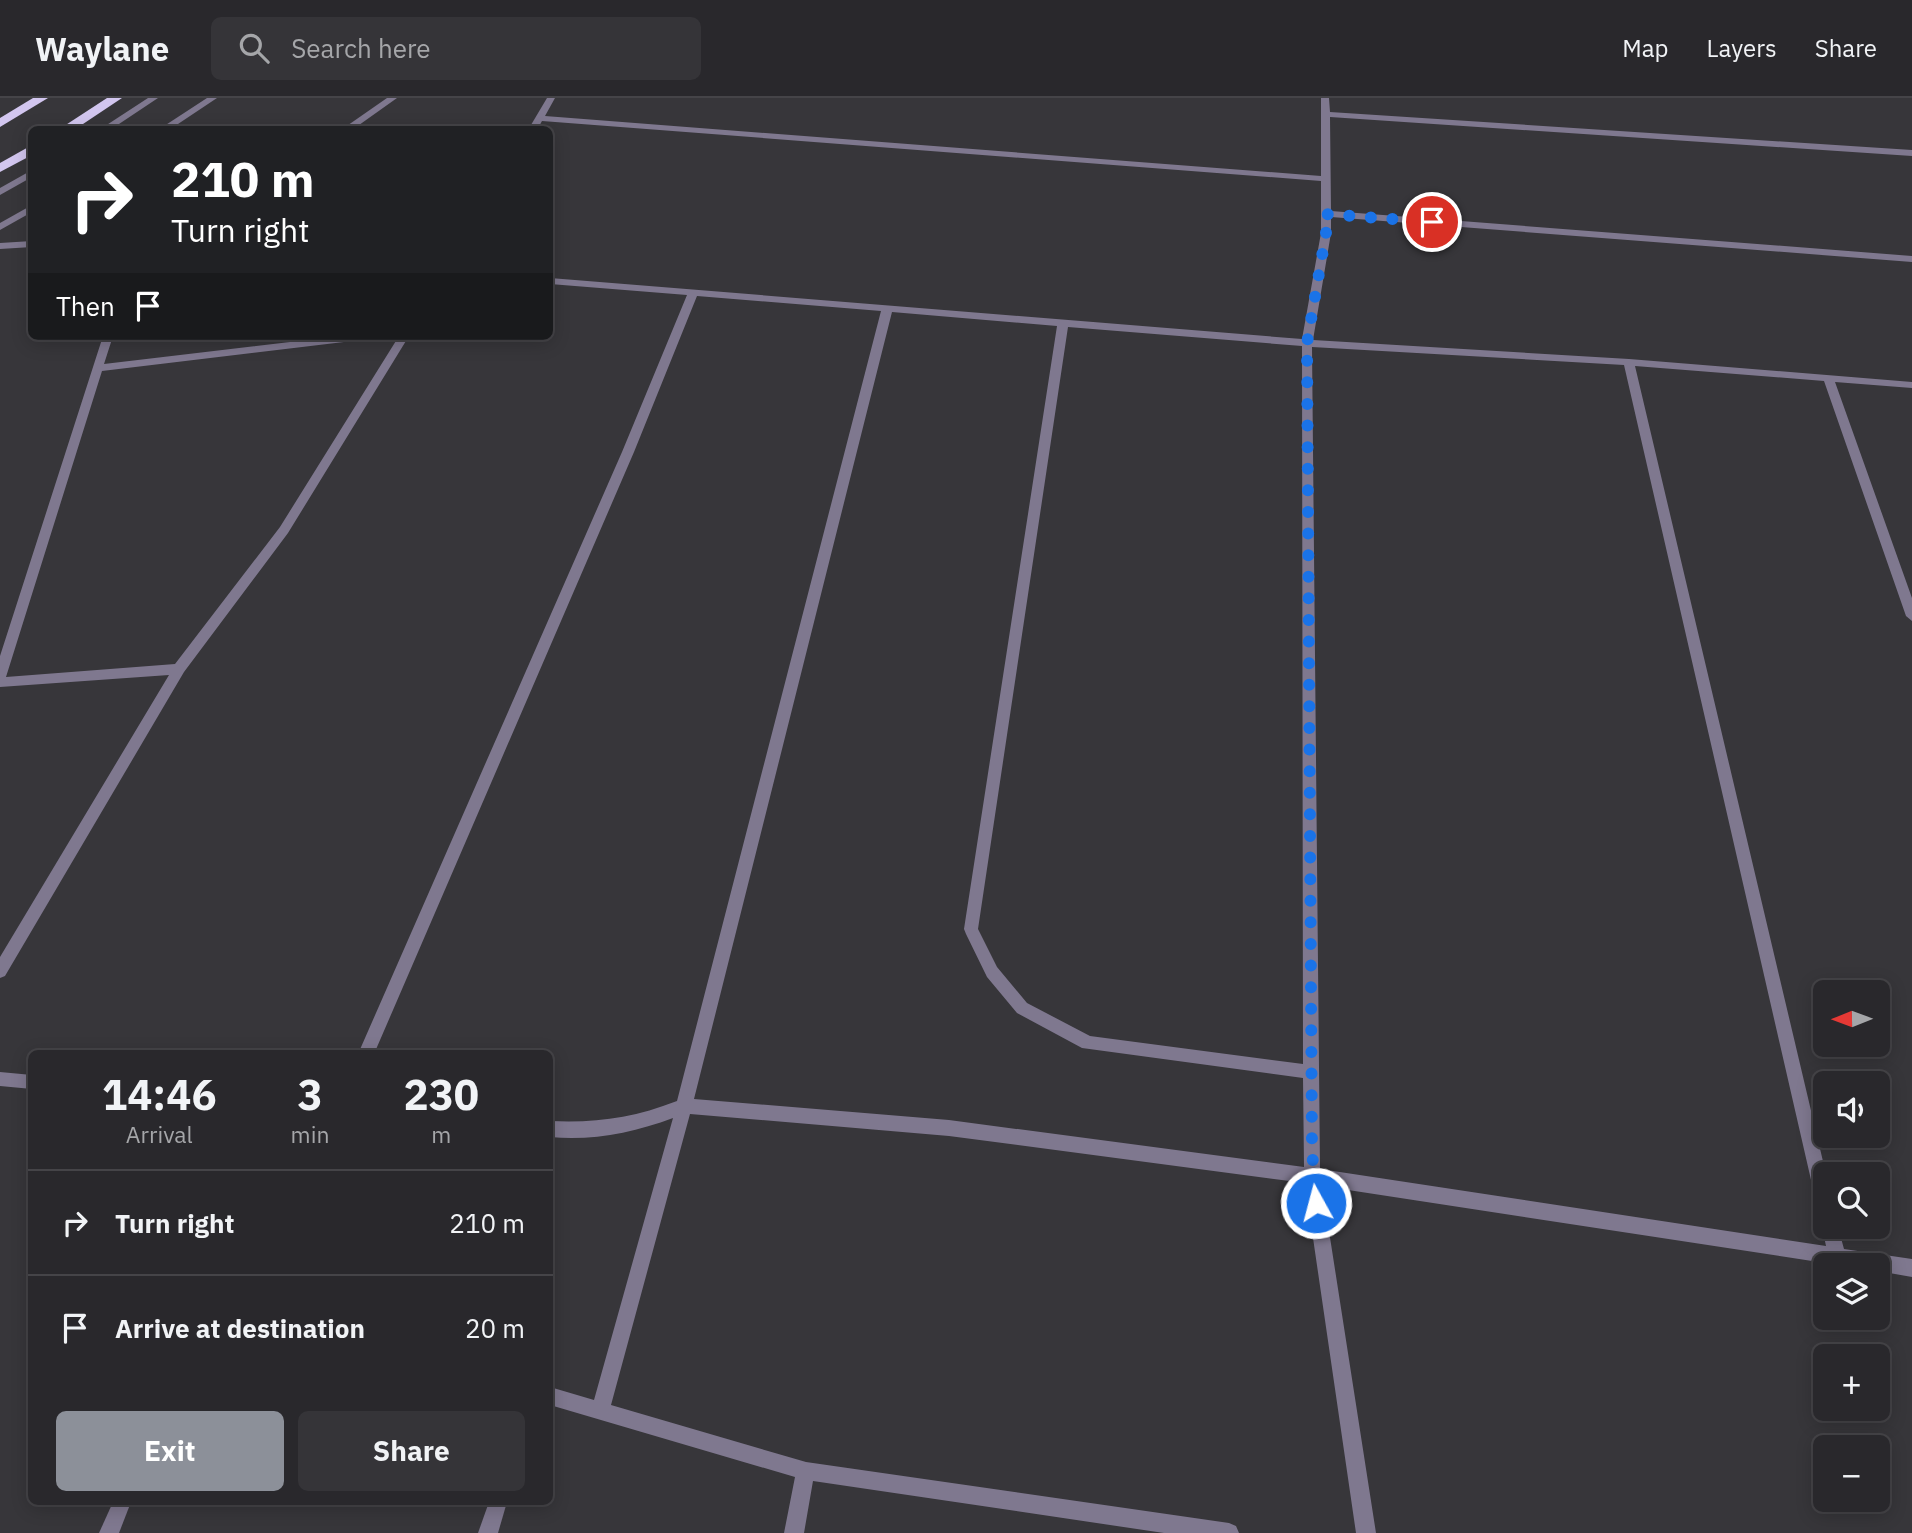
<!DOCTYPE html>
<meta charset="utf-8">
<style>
:root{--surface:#29282c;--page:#353438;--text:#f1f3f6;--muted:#a5a6a9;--line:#454448;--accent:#8c9099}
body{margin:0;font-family:"IBM Plex Sans",sans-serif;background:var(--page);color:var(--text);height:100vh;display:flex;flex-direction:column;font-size:26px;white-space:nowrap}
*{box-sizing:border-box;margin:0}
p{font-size:23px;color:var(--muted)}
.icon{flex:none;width:38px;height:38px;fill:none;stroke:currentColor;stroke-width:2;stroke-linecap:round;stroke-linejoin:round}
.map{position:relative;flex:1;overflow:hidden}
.panel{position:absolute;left:28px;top:952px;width:525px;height:455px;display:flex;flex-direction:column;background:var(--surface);border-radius:10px;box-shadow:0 4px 18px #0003,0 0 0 2px var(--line)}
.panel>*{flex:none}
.banner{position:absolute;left:28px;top:28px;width:525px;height:214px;border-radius:10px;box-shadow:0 4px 18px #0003,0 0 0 2px var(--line);background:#202124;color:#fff;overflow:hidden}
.needle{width:46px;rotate:269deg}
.controls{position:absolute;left:1813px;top:882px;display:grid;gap:14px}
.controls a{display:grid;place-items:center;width:77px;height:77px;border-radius:10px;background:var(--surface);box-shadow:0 4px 18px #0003,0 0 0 2px var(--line);font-size:35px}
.pin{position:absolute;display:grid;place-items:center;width:60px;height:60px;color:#fff;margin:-30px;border:4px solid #fff;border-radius:50%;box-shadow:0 2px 7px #0007}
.me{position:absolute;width:77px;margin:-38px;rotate:353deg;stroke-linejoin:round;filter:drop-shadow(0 0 5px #0008)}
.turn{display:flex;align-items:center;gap:24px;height:147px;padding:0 28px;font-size:32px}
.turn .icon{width:91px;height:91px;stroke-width:2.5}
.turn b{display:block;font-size:49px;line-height:60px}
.then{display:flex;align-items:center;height:66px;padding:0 28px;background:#0003;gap:14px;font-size:26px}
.eta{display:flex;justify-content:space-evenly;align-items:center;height:119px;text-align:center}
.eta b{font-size:42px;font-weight:800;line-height:49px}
.primary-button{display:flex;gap:14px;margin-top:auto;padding:14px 28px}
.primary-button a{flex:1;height:80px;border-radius:10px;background:var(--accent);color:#fff;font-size:28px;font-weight:800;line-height:80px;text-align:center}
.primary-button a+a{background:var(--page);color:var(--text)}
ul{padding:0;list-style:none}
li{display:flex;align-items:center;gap:21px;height:105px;padding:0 28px;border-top:2px solid var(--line)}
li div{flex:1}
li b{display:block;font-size:26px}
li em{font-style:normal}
header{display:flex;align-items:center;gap:42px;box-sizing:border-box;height:98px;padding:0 35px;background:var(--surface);border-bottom:2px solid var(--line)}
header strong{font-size:33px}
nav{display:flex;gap:38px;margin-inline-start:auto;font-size:24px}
.search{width:490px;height:63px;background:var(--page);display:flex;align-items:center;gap:18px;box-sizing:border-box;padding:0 24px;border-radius:10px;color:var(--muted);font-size:26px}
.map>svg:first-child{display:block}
</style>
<header>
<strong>Waylane</strong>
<div class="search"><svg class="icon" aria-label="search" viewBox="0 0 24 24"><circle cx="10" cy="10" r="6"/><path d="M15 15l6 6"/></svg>Search here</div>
<nav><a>Map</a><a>Layers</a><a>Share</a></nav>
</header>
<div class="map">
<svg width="1912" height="1435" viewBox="0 0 1912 1435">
<rect width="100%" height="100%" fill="#37363a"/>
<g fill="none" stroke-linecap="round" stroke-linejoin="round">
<g fill="#7f788f" fill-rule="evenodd">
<polygon points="207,0 217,0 169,32 158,32"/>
<polygon points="387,0 397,0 352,32 341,32"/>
<path d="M547,0H555L545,18L1321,78V0H1329L1330,14L1912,52V58L1330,19L1331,113L1912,158V164L1331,119V135L1313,242L1629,261L1912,284V290L1835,284L1912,500V523L1906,518L1824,283L1635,268L1826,1076L1825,1116L1819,1114L1817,1108L1624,267L1312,249L1320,1071L1826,1148L1822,1129L1825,1123V1129H1838L1844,1151L1912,1161V1179L1878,1173V1167H1838L1322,1088L1376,1435H1356L1305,1085L949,1038L690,1016L611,1307L806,1364L1229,1425L1236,1428L1239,1435H1164L813,1383L804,1435H784L795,1379L550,1307V1289L594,1302L673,1020C633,1035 592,1043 550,1039V1023C597,1025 633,1020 677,1003L881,213L697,198L634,354L374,956H358L622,354L687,197L550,186V180L1302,241L1321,135V83L542,23L537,32H528ZM892,214L1057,228L964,831L966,836L987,879L1017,915L1082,950L1303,980L1304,1069L949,1022L694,1001ZM1068,229L1302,248L1303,966L1090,938L1027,905L997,869L978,831Z"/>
<polygon points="32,107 32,114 0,132 0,125"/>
<polygon points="32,143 32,149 0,151 0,145"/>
<polygon points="103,238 113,238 104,266 341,238 374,238 369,241 102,273 6,579 175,566 280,429 399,238 409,238 288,435 184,574 5,878 0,880 0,859 169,577 0,589 0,558"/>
<polygon points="0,974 32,977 32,991 0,988"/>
<polygon points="113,1404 131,1404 119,1435 99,1435"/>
<polygon points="489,1404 507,1404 498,1435 478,1435"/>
</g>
<g fill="#7f788f" fill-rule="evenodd">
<polygon points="148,0 158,0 110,32 99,32"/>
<polygon points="32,72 32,79 0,97 0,90"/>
</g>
<g fill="#d2c6ef" fill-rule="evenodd">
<polygon points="33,0 48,0 0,29 0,20"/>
<polygon points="107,0 122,0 74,32 58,32"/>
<polygon points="32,47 32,57 0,74 0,65"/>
</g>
</g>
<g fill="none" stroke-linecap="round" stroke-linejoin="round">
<polyline stroke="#1a73e8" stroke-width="12" stroke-dasharray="0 21.6" points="1316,1105 1312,1052 1307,245 1326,135 1325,116 1432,124"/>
</g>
</svg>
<div class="controls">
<a><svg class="needle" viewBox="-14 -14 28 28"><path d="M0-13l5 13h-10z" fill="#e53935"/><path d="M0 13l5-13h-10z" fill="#a5a6a9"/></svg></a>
<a><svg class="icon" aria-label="sound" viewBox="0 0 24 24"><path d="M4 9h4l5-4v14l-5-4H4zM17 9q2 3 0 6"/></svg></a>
<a><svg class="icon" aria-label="search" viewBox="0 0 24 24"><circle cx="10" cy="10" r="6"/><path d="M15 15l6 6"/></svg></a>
<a><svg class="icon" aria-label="layers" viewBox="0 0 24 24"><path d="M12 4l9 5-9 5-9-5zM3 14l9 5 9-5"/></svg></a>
<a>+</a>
<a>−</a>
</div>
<div class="pin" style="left:1432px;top:124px;background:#d93025"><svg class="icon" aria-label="arrive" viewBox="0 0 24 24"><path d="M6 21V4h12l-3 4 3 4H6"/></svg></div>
<svg class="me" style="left:1316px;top:1105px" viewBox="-20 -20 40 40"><circle r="17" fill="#1a73e8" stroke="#fff" stroke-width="3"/><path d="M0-11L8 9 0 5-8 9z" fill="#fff"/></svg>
<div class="banner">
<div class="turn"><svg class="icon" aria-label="right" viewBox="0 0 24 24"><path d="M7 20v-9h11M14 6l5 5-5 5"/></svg><div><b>210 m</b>Turn right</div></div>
<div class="then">Then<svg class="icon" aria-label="arrive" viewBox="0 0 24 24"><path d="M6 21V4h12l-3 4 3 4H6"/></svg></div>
</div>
<section class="panel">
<div class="eta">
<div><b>14:46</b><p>Arrival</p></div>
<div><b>3</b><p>min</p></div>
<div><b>230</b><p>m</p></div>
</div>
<ul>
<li><svg class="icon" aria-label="right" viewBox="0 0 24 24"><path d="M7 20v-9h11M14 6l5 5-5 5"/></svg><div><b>Turn right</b></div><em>210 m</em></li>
<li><svg class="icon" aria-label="arrive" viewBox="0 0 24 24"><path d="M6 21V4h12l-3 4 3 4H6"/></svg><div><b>Arrive at destination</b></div><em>20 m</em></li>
</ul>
<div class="primary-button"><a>Exit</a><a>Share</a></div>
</section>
</div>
